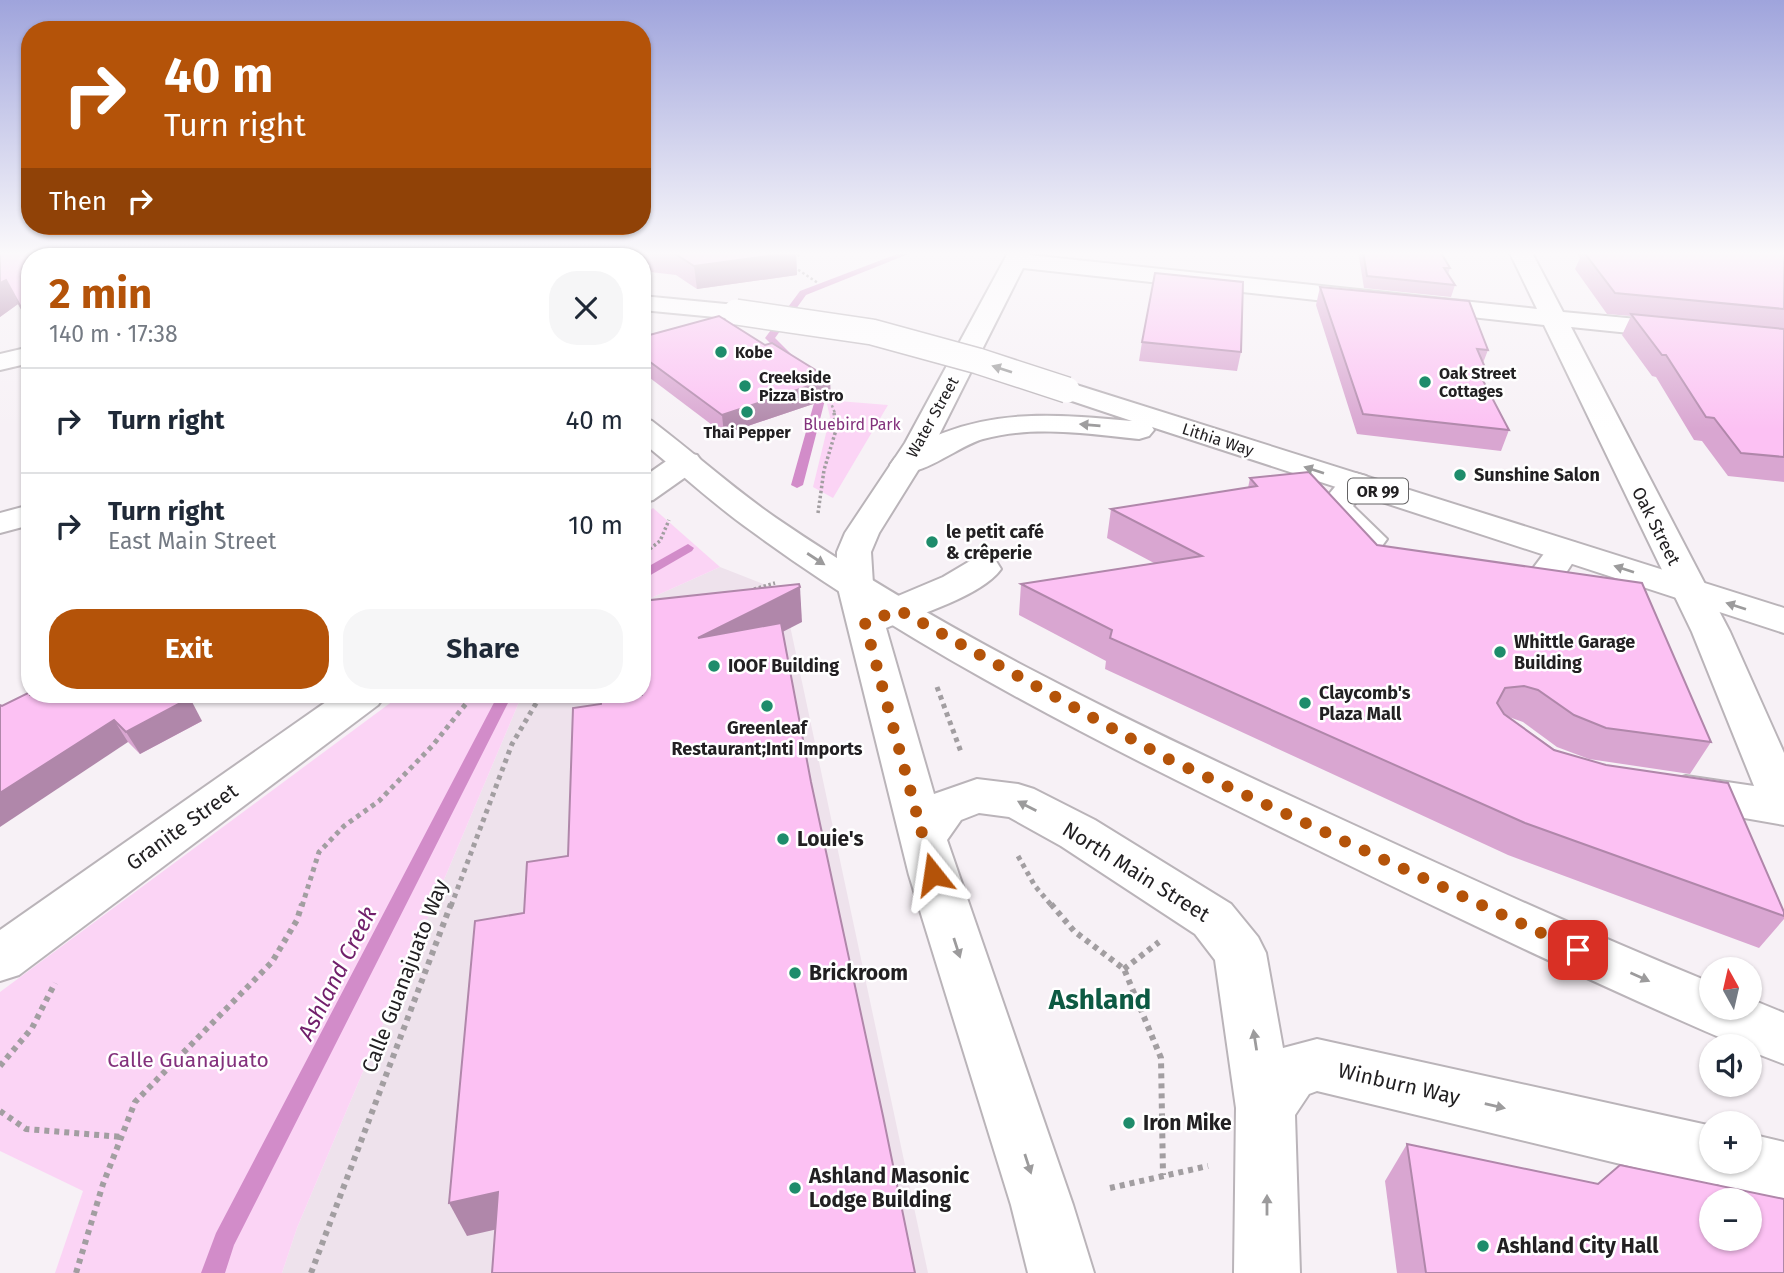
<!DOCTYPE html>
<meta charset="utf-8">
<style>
:root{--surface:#fff;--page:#f6f6f7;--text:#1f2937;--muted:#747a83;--line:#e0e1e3;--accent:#b45309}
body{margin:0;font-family:"Fira Sans",sans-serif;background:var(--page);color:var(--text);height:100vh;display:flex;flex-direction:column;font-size:26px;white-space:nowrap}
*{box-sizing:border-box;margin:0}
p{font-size:23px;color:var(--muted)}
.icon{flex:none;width:38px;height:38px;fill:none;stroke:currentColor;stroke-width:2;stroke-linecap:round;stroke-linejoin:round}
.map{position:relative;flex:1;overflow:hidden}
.sheet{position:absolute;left:21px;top:248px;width:630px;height:455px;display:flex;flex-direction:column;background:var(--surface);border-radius:28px;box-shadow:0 2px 5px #0004}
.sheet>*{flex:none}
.top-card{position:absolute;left:21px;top:21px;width:630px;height:214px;border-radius:28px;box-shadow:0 2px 5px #0004;background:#b45309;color:#fff;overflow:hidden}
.needle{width:46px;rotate:352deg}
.fabs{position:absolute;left:1699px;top:957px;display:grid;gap:14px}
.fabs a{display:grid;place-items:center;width:63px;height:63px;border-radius:50%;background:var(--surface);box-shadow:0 2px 5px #0004;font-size:35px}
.pin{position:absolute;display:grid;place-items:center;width:60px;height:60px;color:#fff;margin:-30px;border-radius:14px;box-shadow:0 4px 10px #0006}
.me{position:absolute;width:77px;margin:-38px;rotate:345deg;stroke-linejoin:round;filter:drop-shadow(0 0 5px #0008)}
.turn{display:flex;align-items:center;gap:24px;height:147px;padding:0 28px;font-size:32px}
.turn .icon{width:91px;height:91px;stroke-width:2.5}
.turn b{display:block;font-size:49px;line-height:60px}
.then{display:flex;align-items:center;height:66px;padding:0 28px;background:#0003;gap:14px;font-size:26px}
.round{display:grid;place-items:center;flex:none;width:74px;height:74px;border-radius:28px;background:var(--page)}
.overview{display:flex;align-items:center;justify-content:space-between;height:119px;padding:0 28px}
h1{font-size:42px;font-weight:700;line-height:52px;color:var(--accent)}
.button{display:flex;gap:14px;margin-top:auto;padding:14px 28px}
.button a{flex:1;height:80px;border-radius:28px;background:var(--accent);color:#fff;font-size:28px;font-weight:700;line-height:80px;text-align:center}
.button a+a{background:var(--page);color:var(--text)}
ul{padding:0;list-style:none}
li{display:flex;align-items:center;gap:21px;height:105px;padding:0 28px;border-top:2px solid var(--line)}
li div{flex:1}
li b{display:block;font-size:26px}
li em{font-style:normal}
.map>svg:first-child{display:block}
</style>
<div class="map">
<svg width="1784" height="1273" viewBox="0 0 1784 1273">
<rect width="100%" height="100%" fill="#f7f1f6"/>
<polygon fill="#eee2ec" points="720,567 771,587 789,621 928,1273 282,1273 297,1228 522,695 642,695 642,602"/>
<g fill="#fbd4f5">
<polygon points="826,400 888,405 833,498 813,487 830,417"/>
<polygon points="653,508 720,567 642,602 642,516"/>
<polygon points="401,695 522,695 297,1228 282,1273 55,1273 83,1191 0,1151 0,992"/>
</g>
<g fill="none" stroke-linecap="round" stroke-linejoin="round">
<g fill="#d28cc9" fill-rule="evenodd">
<polygon points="905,251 916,251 806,295 775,338 795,358 795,362 789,362 765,338 800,291"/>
<polygon points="815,382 819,383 826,396 803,485 797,488 791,485 816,396 810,385"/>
<polygon points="688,544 694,548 692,551 642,580 642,570"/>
<polygon points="498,695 512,695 234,1245 225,1273 201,1273 216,1233"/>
</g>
<g stroke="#bab4b9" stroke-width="4">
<g id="minor">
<polygon points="525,251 551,251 545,257 519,257"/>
<path d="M1009,251H1031L1029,255L1537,309L1509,251H1531L1563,312L1784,333V349L1571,327L1730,632L1784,753V825L1670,805L1663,793L1670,781L1686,776L1754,786L1692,632L1544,325L1023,268L935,443L879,533L871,552L873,584L879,604L943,577L970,561L983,558L996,561L1001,569C982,596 917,615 886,628L934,794L977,779L1018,784L1034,789L1095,820L1231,904L1258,937L1266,953L1283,1048L1317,1039L1712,1126V1162H1750V1134L1784,1142V1204L1738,1192L1717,1184L1712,1186L1317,1091L1309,1094L1295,1115L1300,1273H1234L1236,1108L1215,960L1195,934L1061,846L1009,817L979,813L961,820L947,840L1073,1205L1094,1273H1028L1011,1205L909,875L837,584V552L845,533L905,443Z"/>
<polygon points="30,347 30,363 0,370 0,354"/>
<polygon points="686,453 697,455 702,462 697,469 653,500 642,503 642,478 675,455"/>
<path d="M1355,473L1366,476L1371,483L1353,506L1387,539L1382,546C1357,553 1329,528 1320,505L1344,476Z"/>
<polygon points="30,505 30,525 0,533 0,513"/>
<polygon points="1564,540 1576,543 1581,550 1556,588 1523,594 1489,587 1484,579 1489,571 1502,568 1531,571 1552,543"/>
<polygon points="336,695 385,695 378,705 19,975 0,981 0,930"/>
</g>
</g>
<g stroke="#bab4b9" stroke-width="4">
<g id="major">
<polygon points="424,251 458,251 466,257 432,257"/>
<polygon points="642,296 736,305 745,307 748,312 745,317 736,319 642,310"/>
<path d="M1067,382L1784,608V633L1152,427L1154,430L1149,436L1139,439C1089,434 1033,425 983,439C956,447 922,478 895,472L890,465L895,458C911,450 926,439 943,433C1004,409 1069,415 1132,421L1057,396L1053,390L1057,384Z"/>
<path d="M642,418L652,421C694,453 733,488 776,518C946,634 1133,724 1319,809C1449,869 1579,929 1712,983V1008H1750V999L1784,1013V1064L1750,1051V1046H1740C1599,986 1460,919 1322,852C1126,756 926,659 750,530C712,503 678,471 642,442Z"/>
</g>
</g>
<g stroke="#a29ea1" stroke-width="2.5" stroke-dasharray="2.5 2.5" stroke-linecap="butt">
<polyline points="794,260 803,251"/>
<polyline points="794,267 818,283"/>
<polyline points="828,396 835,413"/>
</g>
<g stroke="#a29ea1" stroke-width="3.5" stroke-dasharray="2.5 2.5" stroke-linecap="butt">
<polyline points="818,513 824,470 836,430 834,412"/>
<polyline points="642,555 660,541 669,520"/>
<polyline points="754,589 775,583"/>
</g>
<g stroke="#a29ea1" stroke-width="5" stroke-dasharray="4.5 4.5" stroke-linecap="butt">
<polyline points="937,687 961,752"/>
<polyline points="1018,856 1035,886 1052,906"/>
<polyline points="302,906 319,852 344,826 379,801 433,745 473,695"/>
<polyline points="451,906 512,744 541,695"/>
</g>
<g stroke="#a29ea1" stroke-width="6" stroke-dasharray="5 5" stroke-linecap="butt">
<polyline points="1051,904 1074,931 1124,969 1161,1058 1163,1175"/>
<polyline points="1124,969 1159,942"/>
<polyline points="0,1066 32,1028 55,983"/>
<polyline points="0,1111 26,1129 122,1137"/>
<polyline points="1110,1188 1208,1166"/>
<polyline points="76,1273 103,1184 135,1102 272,962 297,920 302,904"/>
<polyline points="311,1273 451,904"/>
</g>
<use href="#minor" fill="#fff" fill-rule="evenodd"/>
<use href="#major" fill="#fff" fill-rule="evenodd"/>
<g stroke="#bab4b9" stroke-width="28" stroke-linecap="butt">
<polyline id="major-bridge" points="736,312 872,332 978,361 1067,390"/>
</g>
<use href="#major-bridge" stroke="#fff" stroke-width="25"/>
</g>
<g fill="#d9a6d1">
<polygon points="0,251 30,257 30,325 18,304 0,317"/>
<polygon points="491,251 522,251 517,255 493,252"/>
<polygon points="545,251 794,251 796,252 797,275 697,289 676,275 642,271 642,257 546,257"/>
<polygon points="1358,251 1440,251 1450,268 1448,274 1455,285 1451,297 1364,288"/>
<polygon points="1579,251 1759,251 1784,253 1784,482 1728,476 1702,441 1694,440 1656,377 1652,376 1622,335 1631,316 1607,314 1575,269 1580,258 1578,255"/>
<polygon points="1320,287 1488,350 1483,363 1487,372 1483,382 1509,430 1501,451 1357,434 1316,305"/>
<polygon points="642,337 831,398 724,434 642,372"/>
<polygon points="1142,342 1241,352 1237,371 1139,361"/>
<polygon points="1250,478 1377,545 1711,742 1690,774 1589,759 1557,747 1523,722 1509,717 1784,912 1784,919 1759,948 1508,855 1105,669 1106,661 1019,615 1021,584 1154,563 1107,538 1111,509 1248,488"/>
<polygon points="2,706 202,721 140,754 128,742"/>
<polygon points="1407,1144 1598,1184 1784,1273 1397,1273 1385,1181"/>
</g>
<g fill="#b087aa">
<polygon points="74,251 171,251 173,257 53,257 52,255"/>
<polygon points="796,252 797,275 697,289 694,266"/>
<polygon points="6,280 18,304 0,317 0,283"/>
<polygon points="30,309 30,323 23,311"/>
<polygon points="830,379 831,398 724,434 722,415"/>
<polygon points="800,587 802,622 703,673 698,638"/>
<polygon points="190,698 202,721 140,754 126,732"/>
<polygon points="114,720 128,742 0,827 0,793"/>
<polygon points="498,1192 515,1225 467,1236 449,1203"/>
</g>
<g fill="#fcc1f3" stroke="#b087aa" stroke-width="2" fill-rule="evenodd">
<polygon points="0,251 74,251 52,255 53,257 30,257 30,309 23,311 6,280 0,283"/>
<polygon points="169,251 288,251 294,257 170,257"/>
<polygon points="657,251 794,251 796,252 694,266 674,253"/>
<polygon points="1363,251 1440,251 1450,268 1444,268 1455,285 1367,276"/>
<polygon points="1583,251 1759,251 1784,253 1784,309 1615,293"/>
<polygon points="329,254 331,257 309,257"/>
<polygon points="1155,273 1243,282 1241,352 1142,342"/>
<polygon points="1320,287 1469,301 1488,350 1477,349 1487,372 1478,371 1509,430 1363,414"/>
<polygon points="1631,314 1784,329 1784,457 1741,453 1714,418 1706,417 1666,355 1662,355"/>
<polygon points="719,316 765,345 772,343 830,379 722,415 642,356 642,337"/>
<polygon points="1309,472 1377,545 1642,583 1711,742 1606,728 1574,715 1538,690 1524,686 1505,688 1497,703 1504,714 1554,750 1606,765 1728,783 1784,912 1784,916 1525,823 1110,638 1112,630 1021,584 1202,556 1111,509 1257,486 1250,478"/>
<polygon points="799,584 800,587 698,638 781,623 811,782 883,1116 915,1273 492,1273 498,1192 449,1203 475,921 524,913 527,862 568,856 573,708 601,704 601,695 642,695 642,601"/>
<polygon points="30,692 30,695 186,695 190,698 126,732 114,720 0,793 0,705 2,706"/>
<path d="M1407,1144L1598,1184L1620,1165L1784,1199V1273H1426ZM1712,1200H1750V1239H1712Z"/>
</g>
<defs><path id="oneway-solid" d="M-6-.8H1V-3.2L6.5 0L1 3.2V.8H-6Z" transform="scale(1.75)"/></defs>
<g fill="#9c9b9c">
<use href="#oneway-solid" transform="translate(1002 369) rotate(-162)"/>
<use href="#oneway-solid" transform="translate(1090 425) rotate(-175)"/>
<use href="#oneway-solid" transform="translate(1314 470) rotate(-162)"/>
<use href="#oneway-solid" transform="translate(816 559) rotate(33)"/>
<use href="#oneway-solid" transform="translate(1624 569) rotate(-162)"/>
<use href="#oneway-solid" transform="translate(1736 606) rotate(-162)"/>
<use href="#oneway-solid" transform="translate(1027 806) rotate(-153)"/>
<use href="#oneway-solid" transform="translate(957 948) rotate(72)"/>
<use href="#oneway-solid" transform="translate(1640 977) rotate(24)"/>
<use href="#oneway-solid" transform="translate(1255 1040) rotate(-99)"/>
<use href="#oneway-solid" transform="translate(1495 1106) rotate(13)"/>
<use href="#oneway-solid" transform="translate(1028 1164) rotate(72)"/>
<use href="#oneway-solid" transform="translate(1267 1205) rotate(-90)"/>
</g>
<linearGradient id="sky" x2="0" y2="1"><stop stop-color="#9fa4dc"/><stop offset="0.59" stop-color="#fbf9fb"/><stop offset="1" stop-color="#fbf9fb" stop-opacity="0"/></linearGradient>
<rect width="1784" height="429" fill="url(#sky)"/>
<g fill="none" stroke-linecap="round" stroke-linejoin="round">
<polyline stroke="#b45309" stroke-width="12" stroke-dasharray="0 21.6" points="933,874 865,623 899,610 1164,757 1578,950"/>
</g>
<g fill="#1e8c6b" stroke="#fff" stroke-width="2.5">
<circle cx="721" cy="352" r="7"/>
<circle cx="1425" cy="382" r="7"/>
<circle cx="745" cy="386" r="7"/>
<circle cx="747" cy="412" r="7"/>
<circle cx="1460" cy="475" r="7"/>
<circle cx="932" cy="542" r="7"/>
<circle cx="1500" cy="652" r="7"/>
<circle cx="714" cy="666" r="7"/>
<circle cx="1305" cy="703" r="7"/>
<circle cx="767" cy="706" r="7"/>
<circle cx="783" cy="839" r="7"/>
<circle cx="795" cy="973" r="7"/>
<circle cx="1129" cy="1123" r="7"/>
<circle cx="795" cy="1188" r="7"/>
<circle cx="1483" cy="1246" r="7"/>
</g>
<g text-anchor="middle" stroke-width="5" stroke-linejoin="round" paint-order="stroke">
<g font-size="16" font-weight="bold" fill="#222022" stroke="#fff" text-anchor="start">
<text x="735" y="358">Kobe</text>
<text x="1439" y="379">Oak Street<tspan x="1439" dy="18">Cottages</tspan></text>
<text x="759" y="383">Creekside<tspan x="759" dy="18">Pizza Bistro</tspan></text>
<text x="747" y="438" text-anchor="middle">Thai Pepper</text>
</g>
<g font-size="16" fill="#222022" stroke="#fff">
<text transform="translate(932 417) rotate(-61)" y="6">Water Street</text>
<text transform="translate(1218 439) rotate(18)" y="6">Lithia Way</text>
</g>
<g font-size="16" fill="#83317c" stroke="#fff">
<text x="852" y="430">Bluebird Park</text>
</g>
<rect fill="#fff" stroke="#646364" stroke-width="2" x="1348" y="478.5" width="60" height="25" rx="5"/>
<g font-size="16" font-weight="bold" fill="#222022">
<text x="1378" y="497">OR 99</text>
</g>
<g font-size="18" font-weight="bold" fill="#222022" stroke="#fff" text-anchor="start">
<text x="1474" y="481">Sunshine Salon</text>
<text x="946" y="538">le petit café<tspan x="946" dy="21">&amp; crêperie</tspan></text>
<text x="1514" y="648">Whittle Garage<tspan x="1514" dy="21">Building</tspan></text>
<text x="728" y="672">IOOF Building</text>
<text x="1319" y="699">Claycomb's<tspan x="1319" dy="21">Plaza Mall</tspan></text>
<text x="767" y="734" text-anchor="middle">Greenleaf<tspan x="767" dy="21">Restaurant;Inti Imports</tspan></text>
</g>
<g font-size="18" fill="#222022" stroke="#fff">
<text transform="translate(1656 526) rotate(63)" y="6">Oak Street</text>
</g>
<g font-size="21" fill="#222022" stroke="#fff">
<text transform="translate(182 827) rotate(-36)" y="7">Granite Street</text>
<text transform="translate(1136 872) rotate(32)" y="7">North Main Street</text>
<text transform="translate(405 976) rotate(-69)" y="7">Calle Guanajuato Way</text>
<text transform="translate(1399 1084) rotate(13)" y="7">Winburn Way</text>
</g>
<g font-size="21" font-weight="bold" fill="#222022" stroke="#fff" text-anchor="start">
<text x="797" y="846">Louie's</text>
<text x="809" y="980">Brickroom</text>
<text x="1143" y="1130">Iron Mike</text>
<text x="809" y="1183">Ashland Masonic<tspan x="809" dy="24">Lodge Building</tspan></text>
<text x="1497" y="1253">Ashland City Hall</text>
</g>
<g font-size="21" fill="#83317c" stroke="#fff">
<text x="188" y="1067">Calle Guanajuato</text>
</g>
<g font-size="23" font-style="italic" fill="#711f6b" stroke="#fff">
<text transform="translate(337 973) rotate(-63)" y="8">Ashland Creek</text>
</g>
<g font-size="28" font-weight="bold" fill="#0d5a43" stroke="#fff">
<text x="1100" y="1009">Ashland</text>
</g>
</g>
</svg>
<div class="fabs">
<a><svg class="needle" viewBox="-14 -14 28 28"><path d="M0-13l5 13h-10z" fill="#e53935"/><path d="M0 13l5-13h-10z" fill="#747a83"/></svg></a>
<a><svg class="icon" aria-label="sound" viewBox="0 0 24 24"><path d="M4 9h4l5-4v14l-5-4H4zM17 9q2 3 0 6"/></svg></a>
<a>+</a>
<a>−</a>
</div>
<div class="pin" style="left:1578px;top:950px;background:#d93025"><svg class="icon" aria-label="arrive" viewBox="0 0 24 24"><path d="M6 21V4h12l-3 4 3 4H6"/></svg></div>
<svg class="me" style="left:933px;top:874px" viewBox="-20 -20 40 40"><path d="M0-17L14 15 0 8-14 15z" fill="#b45309" stroke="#fff" stroke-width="4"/></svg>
<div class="top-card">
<div class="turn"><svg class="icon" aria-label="right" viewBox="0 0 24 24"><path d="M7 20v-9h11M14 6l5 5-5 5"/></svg><div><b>40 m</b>Turn right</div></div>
<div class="then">Then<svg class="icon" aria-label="right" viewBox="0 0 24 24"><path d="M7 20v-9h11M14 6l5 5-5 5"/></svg></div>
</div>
<section class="sheet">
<div class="overview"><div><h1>2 min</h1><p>140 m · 17:38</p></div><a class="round"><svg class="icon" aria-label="close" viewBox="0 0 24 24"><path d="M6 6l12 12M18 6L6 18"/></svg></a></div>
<ul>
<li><svg class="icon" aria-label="right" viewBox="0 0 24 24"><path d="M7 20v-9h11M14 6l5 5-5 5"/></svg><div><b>Turn right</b></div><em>40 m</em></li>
<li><svg class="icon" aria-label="right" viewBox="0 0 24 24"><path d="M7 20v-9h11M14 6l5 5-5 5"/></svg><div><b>Turn right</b><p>East Main Street</p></div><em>10 m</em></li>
</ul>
<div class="button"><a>Exit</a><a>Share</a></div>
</section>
</div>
